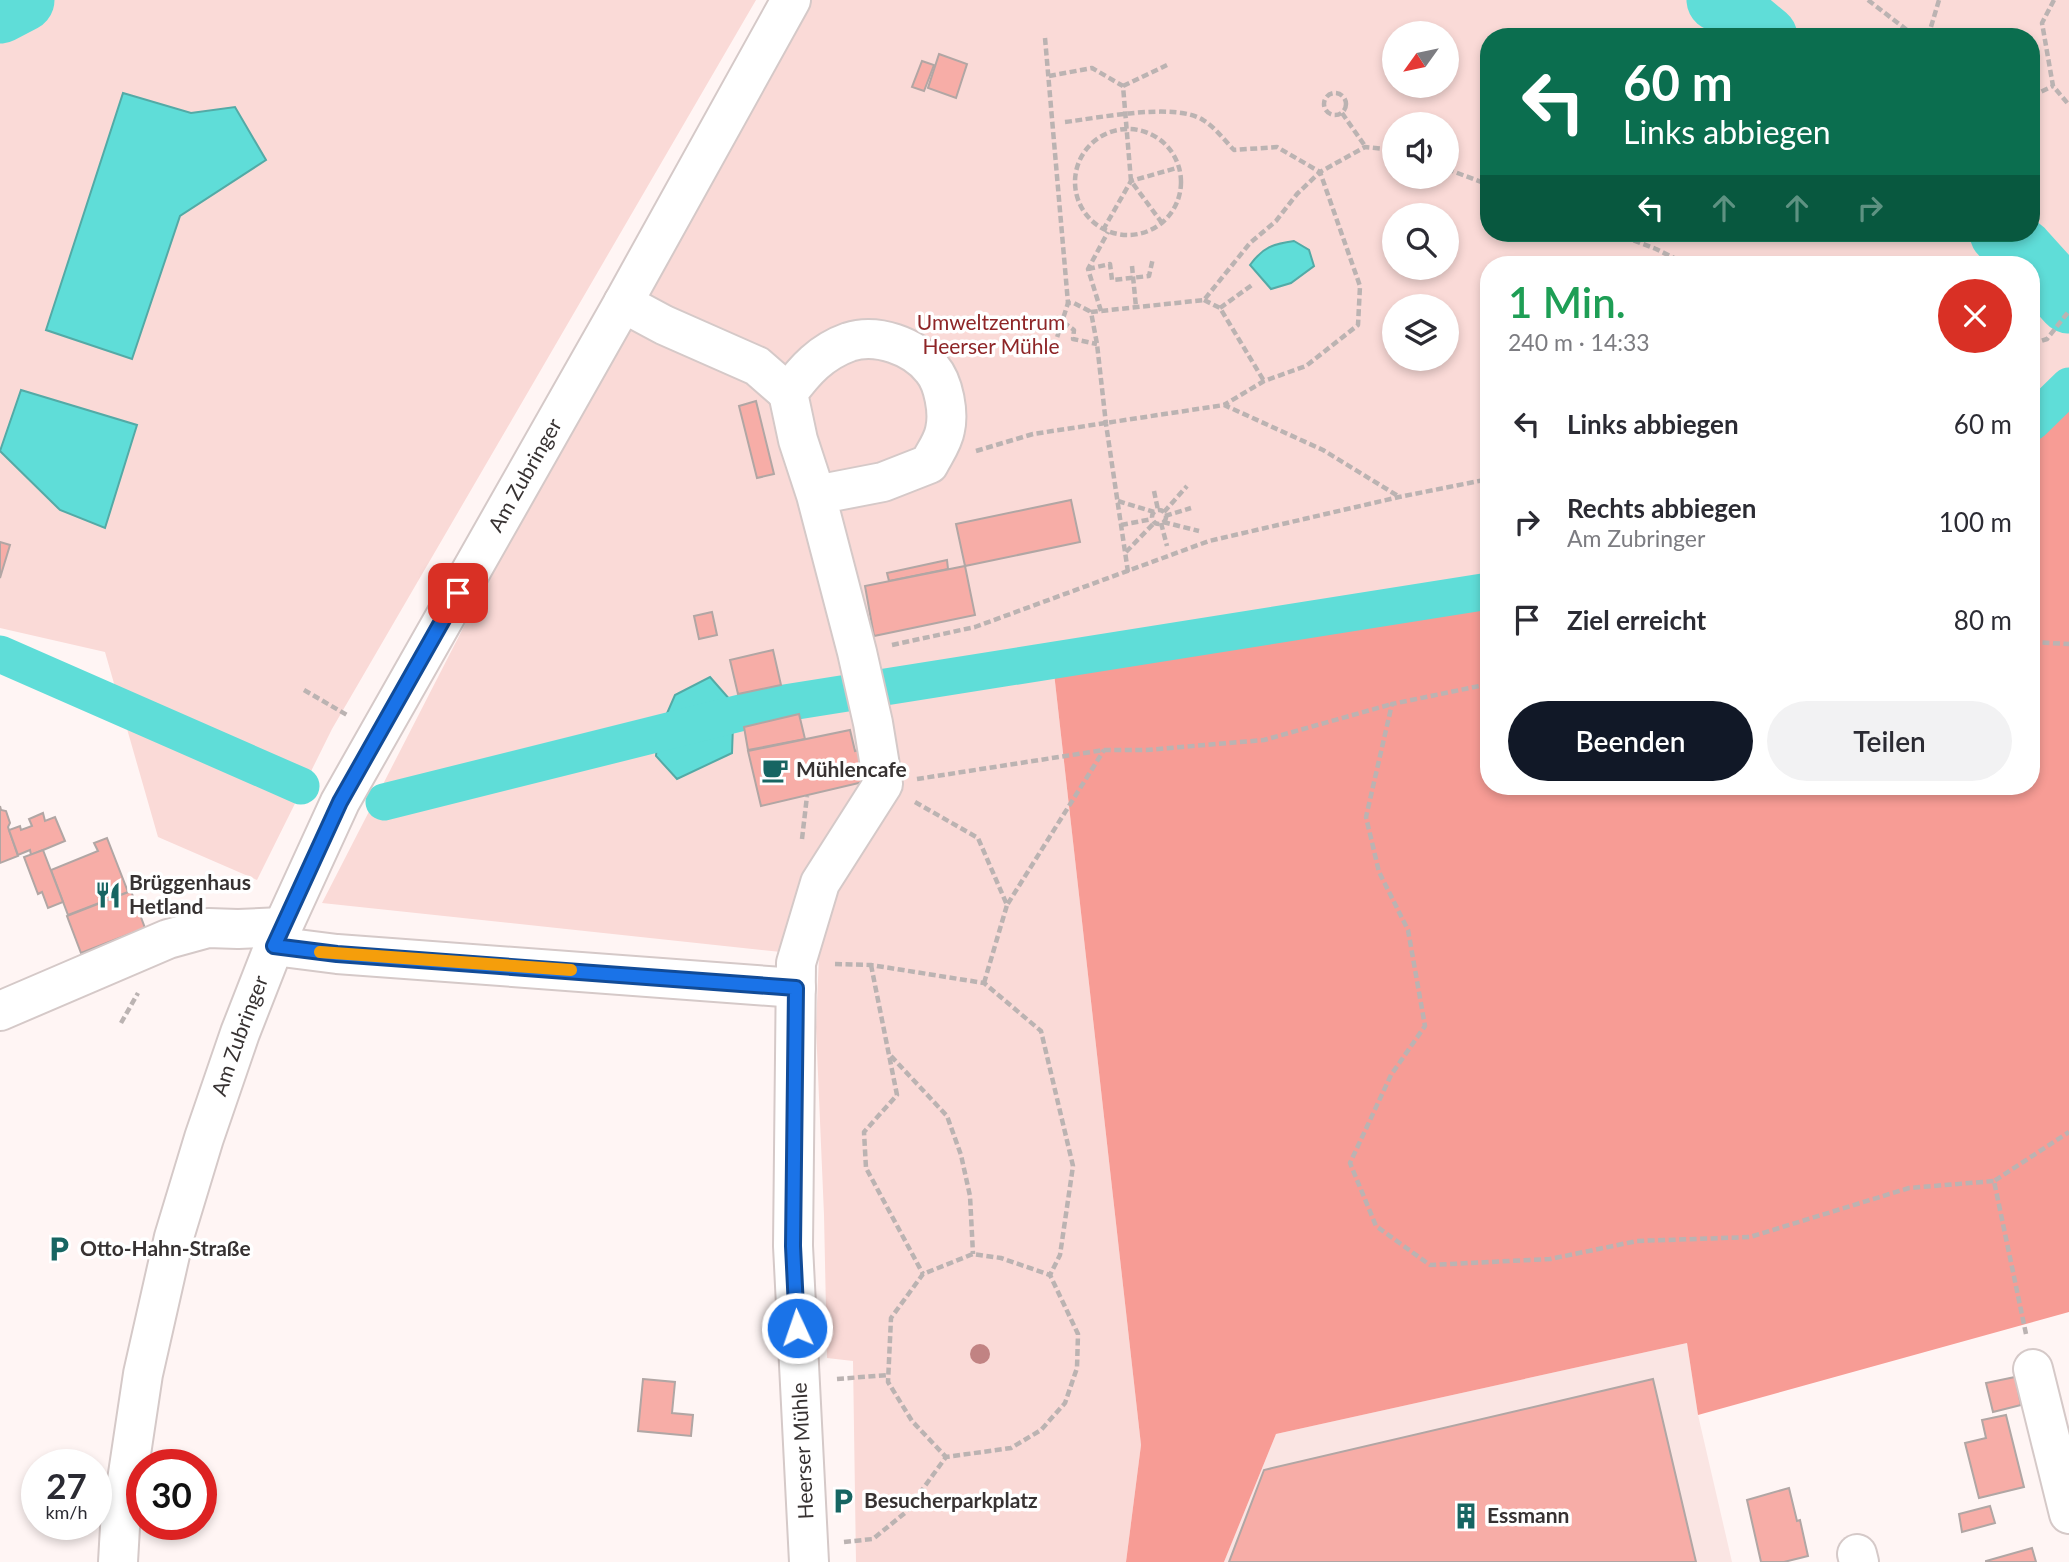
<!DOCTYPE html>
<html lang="de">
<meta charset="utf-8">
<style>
:root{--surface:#fff;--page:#f2f2f3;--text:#2b2b33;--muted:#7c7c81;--accent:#111827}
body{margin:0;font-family:Lato,sans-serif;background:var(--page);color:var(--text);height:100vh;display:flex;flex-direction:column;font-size:26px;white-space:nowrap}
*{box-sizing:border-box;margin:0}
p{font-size:23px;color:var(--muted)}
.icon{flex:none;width:38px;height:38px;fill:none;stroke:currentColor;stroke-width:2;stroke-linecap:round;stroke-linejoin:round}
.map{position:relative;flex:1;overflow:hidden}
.drawer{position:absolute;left:1480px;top:256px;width:560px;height:539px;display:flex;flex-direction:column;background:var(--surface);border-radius:28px;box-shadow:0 4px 10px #0003}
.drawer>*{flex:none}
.top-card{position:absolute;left:1480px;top:28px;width:560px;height:214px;border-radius:28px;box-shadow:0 4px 10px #0003;background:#0b6e4f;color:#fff;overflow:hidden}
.needle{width:46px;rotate:237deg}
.fabs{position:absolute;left:1382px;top:21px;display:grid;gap:14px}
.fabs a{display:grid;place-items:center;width:77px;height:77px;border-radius:50%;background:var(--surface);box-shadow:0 4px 10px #0003;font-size:35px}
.speed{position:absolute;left:21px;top:1449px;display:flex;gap:14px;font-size:35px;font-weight:700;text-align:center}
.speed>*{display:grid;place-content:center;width:91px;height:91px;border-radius:50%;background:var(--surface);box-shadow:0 4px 10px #0003;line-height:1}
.speed small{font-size:18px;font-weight:400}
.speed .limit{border:10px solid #d22;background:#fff;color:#111}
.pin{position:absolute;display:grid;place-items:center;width:60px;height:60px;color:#fff;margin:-30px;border-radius:14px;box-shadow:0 4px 10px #0006}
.me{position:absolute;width:77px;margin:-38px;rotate:357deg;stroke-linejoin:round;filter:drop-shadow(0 0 5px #0008)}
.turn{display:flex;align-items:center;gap:24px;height:147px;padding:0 28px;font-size:32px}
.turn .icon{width:91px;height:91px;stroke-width:2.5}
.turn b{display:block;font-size:49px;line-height:60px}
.lanes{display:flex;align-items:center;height:66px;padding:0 28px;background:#0003;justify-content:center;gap:35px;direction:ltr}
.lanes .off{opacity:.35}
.round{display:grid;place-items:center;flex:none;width:74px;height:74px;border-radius:37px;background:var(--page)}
.overview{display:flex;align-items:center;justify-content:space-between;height:119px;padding:0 28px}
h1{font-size:42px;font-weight:600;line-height:52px;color:#1e9e55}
.button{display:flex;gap:14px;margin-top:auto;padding:14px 28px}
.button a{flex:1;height:80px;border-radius:42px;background:var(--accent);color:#fff;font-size:28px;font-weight:600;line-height:80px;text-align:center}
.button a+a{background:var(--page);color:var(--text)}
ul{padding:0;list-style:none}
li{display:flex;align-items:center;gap:21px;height:98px;padding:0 28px}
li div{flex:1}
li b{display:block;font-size:26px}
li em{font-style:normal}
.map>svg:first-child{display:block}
</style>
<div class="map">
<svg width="2069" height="1562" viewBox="0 0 2069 1562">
<rect width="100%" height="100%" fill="#fff5f4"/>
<polygon fill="#fae5e3" points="1687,1343 1698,1415 1732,1562 1224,1562 1276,1434"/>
<g fill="#fadad7" fill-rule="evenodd">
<polygon points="0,0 756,0 332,729 257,880 158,837 105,652 0,628"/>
<path d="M789,0H2069V390L2032,406V264H1489V579L1053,664L1141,1445L1126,1562H856L853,1361L827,1358L824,1215L816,1027L819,956L322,903L628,307ZM1395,33H1447V86H1395ZM1489,37H2032V233H1489ZM1395,124H1447V177H1395ZM1395,215H1447V268H1395ZM1395,306H1447V359H1395Z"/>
</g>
<polygon fill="#f79c95" points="2069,390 2069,1312 1698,1415 1687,1343 1276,1434 1224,1562 1126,1562 1141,1445 1053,664 1489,579 1489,786 2032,786 2032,406"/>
<g fill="#5fddd8" stroke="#53aaa6" stroke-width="2">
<polygon points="123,93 191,113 235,107 266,160 180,216 132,359 46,330"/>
<path d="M1294,241L1309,250L1314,266L1291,283L1271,289L1250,265C1263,247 1273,244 1294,241Z"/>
<polygon points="21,390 137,425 105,528 60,510 0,451"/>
<polygon points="710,677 731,701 782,690 787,713 733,725 732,753 677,779 656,756 658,734 675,695"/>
</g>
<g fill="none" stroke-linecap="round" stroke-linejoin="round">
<g stroke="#5fddd8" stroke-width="37">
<polyline points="2032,422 2069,386"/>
<polyline points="0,654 301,786"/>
<polyline points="384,802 772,705 1489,591"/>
</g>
<g stroke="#5fddd8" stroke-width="63">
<polyline points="1718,0 1724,2 1766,37"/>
<polyline points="0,12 23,0"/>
<polyline points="2001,233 2023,251 2069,302"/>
</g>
</g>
<g fill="#f7ada7" stroke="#b1a6a4" stroke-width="2">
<polygon points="939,54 967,64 956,98 928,88"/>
<polygon points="922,61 934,65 924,91 912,87"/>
<polygon points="756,401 774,474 757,478 739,406"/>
<polygon points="1071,500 1080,542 965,566 956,524"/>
<polygon points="0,542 10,545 0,578"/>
<polygon points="947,560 948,569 889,581 887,573"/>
<polygon points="965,566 975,615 874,636 865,586"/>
<polygon points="712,612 717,635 699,639 694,616"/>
<polygon points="773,650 781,685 738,694 730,660"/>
<polygon points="799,714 805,739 748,750 744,727"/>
<polygon points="850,730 855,751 861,750 865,765 859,766 863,782 761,806 748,751"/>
<polygon points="0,806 1,810 6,811 10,823 8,827 18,856 0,863"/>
<polygon points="43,813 45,821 55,817 65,841 31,855 30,850 18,855 9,830 20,826 21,830 32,826 29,819"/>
<polygon points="107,838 128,892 68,915 51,870 98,851 94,843"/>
<polygon points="43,850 63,902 48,908 42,892 38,894 24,857"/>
<polygon points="131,891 145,928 81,953 67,916"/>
<polygon points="2015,1377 2021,1405 1993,1412 1986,1383"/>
<polygon points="643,1379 675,1382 672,1413 693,1415 691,1436 638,1431"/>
<polygon points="1653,1379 1696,1562 1229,1562 1264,1470"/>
<polygon points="2006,1415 2024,1487 1979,1498 1965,1443 1986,1438 1982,1420"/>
<polygon points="1789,1488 1797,1521 1800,1520 1808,1556 1784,1562 1761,1562 1747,1500"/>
<polygon points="1990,1506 1995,1523 1962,1532 1959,1514"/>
<polygon points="2032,1548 2036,1562 1986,1562 1986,1561"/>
</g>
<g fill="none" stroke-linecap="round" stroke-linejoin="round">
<g stroke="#d5c9c8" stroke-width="42">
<g id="minor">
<polyline points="623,303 664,325 757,366 788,393"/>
<polyline points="274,946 337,954 796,988"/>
<polyline points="0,1011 168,939 208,928 238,929 282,927"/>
<polyline points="2033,1369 2069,1514"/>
<polyline points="1857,1554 1859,1562"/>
<path d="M809,1562L793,1246L796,963L820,883L883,784L873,723L857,652L816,495L798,440L788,393C805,370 821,352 849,342C877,333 914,346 932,369C944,383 949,413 945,430C943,442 934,454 929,464L883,482L816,495"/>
</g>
</g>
<g stroke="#d5c9c8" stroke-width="42">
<g id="major">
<path id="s1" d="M118,1562L120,1527L143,1374L174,1237L204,1138L240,1033L274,946L340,802L623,303L791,0"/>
</g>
</g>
<g stroke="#bbb3b2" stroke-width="4.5" stroke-dasharray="7 3.5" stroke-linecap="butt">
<polyline points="1868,0 1916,37"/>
<polyline points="2054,0 2042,23 2053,86 2069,105"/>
<polyline points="1928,37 1939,0"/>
<polyline points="1045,38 1068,303"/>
<polyline points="1049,76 1092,68 1123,86 1131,181 1162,223"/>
<polyline points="1123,86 1167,65"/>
<circle cx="1335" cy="104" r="11"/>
<polyline points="2032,96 2053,86"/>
<polyline points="1342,113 1365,146"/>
<path d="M1065,122C1099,118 1175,102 1203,120C1215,127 1225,141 1234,150L1277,147L1320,172L1360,286L1358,325L1306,366L1264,381L1224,405"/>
<circle cx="1128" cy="182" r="53"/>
<polyline points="1447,169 1489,185"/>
<polyline points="1103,230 1131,181 1180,167"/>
<polyline points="1614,233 1656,249 1686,264"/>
<polyline points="1132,266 1136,307"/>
<polyline points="1088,269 1110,264 1112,280 1149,276 1153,258"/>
<polyline points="1204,300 1220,308 1264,381"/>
<polyline points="1220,308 1252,285"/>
<polyline points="1101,311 1088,269 1108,232"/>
<polyline points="1063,322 1074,330 1073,339 1097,344"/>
<polyline points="2032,344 2047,339 2069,311"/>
<polyline points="1054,347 1068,303 1074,303 1091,312"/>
<polyline points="976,451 1033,434 1224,405 1323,450 1398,496"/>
<polyline points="1154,491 1158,510"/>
<polyline points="1118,501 1154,512"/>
<circle cx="1159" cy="517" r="7"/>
<polyline points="1164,512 1187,486"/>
<polyline points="1165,516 1191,508"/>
<polyline points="1163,522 1199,531"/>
<polyline points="1161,523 1167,546"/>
<polyline points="1121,525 1152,519"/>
<polyline points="1126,552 1155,522"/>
<polyline points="1128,572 1106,424 1097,344 1091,312 1204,300 1250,243 1276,221 1297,194 1320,172 1365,147 1395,150"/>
<polyline points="2032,642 2069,644"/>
<polyline points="892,645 975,627 1209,541 1399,497 1489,479"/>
<polyline points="1489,684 1392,704 1366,817 1379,872 1408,930 1425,1026 1391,1075 1350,1163 1376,1226 1430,1265 1550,1259 1637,1241 1750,1237 1909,1188 1994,1181"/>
<polyline points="304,690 347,715"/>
<polyline points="917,779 1104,750 1146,750 1264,740 1392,704"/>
<polyline points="915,802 978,838 1007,905 1104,750"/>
<polyline points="802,839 807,796"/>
<polyline points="835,964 871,965 984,983 1041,1031 1073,1166 1060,1255 1050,1275"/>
<polyline points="871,965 897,1095 864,1132 866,1168 923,1274"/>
<polyline points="984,983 1007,905"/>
<polyline points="121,1023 138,993"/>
<polyline points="891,1056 947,1116 961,1155 970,1196 973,1254"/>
<polyline points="2026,1334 1994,1181 2069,1132"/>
<polyline points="837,1379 888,1375"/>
<polyline points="844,1542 873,1539 906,1512 946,1457 1011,1448 1041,1430 1065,1403 1077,1368 1078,1334 1050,1275 1001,1258 973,1254 923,1274 891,1318 888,1382 912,1421 946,1457"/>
</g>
<use href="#minor" stroke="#fff" stroke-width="38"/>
<use href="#major" stroke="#fff" stroke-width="38"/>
</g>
<circle fill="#c18383" cx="980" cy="1354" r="10"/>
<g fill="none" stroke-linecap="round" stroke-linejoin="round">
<g stroke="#114b97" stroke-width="18">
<polyline id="route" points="458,593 340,802 274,946 337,954 796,988 793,1246 797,1328"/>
</g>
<use href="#route" stroke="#1a73e8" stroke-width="12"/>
<polyline stroke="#f59e0b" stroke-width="12" points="320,952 571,970"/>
</g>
<defs>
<g id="cafe-bare" transform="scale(2.1)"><path d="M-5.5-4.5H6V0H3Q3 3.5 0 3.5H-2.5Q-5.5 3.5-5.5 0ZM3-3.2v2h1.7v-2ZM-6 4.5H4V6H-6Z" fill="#176562" stroke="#fff" stroke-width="2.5" paint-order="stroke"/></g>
<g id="restaurant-bare" transform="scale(2.1)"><path d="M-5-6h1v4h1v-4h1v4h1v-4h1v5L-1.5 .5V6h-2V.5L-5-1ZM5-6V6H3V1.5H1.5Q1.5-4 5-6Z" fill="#176562" stroke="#fff" stroke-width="2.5" paint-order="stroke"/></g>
<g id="parking-bare" transform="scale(2.1)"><path d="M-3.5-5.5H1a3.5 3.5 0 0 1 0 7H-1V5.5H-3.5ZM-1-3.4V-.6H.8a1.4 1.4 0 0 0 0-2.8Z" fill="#176562" stroke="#fff" stroke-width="2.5" paint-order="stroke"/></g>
<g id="building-bare" transform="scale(2.1)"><path d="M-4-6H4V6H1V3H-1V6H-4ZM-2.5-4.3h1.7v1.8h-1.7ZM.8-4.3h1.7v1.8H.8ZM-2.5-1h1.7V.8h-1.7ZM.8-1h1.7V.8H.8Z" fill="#176562" stroke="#fff" stroke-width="2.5" paint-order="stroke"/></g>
</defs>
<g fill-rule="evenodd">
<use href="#cafe-bare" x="775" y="770"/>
<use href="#restaurant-bare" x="108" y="895"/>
<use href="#parking-bare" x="59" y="1249"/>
<use href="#parking-bare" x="843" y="1501"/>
<use href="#building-bare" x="1466" y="1516"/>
</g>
<g text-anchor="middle" stroke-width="7" stroke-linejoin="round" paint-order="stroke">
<g font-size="21" fill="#8e2527" stroke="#fff">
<text x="991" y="330">Umweltzentrum<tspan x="991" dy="24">Heerser Mühle</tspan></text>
</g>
<g font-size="21" fill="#373232" stroke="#fff">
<text dy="7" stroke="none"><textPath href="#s1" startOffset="1172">Am Zubringer</textPath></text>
<text dy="7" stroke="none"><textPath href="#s1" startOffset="542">Am Zubringer</textPath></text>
<text transform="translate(803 1451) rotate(-93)" y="7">Heerser Mühle</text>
</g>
<g font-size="21" font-weight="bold" fill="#373232" stroke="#fff" text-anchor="start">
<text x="796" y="777">Mühlencafe</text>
<text x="129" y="890">Brüggenhaus<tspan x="129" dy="24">Hetland</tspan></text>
<text x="80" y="1256">Otto-Hahn-Straße</text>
<text x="864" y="1508">Besucherparkplatz</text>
<text x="1487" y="1523">Essmann</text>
</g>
</g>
</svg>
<div class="fabs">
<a><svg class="needle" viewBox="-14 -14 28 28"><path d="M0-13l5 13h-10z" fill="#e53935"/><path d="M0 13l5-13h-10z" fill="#7c7c81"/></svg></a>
<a><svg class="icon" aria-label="sound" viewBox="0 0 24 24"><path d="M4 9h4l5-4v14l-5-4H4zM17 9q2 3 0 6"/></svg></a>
<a><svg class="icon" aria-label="search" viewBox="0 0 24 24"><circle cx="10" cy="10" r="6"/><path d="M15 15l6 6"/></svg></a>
<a><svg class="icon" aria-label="layers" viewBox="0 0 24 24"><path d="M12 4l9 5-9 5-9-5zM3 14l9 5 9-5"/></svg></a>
</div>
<div class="speed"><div>27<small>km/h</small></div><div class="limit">30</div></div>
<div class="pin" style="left:458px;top:593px;background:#d93025"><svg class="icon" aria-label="arrive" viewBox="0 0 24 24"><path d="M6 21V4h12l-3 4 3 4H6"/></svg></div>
<svg class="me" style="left:797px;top:1328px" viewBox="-20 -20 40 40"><circle r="17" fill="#1a73e8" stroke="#fff" stroke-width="3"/><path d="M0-11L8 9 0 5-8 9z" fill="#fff"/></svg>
<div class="top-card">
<div class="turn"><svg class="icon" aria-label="left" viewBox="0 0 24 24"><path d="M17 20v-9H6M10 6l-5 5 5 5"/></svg><div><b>60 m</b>Links abbiegen</div></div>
<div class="lanes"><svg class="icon" aria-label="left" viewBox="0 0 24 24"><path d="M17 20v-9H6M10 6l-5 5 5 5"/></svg><svg class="icon off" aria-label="ahead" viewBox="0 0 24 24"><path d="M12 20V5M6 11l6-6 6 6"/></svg><svg class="icon off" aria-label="ahead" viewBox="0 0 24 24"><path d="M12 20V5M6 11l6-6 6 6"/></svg><svg class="icon off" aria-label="right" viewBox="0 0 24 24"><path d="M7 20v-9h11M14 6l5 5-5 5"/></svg></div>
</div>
<section class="drawer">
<div class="overview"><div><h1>1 Min.</h1><p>240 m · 14:33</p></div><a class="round" style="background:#d93025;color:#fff"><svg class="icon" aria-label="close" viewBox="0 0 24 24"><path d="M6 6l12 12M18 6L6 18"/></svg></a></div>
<ul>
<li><svg class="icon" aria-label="left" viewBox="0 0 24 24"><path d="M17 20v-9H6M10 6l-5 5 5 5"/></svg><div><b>Links abbiegen</b></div><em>60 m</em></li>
<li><svg class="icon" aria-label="right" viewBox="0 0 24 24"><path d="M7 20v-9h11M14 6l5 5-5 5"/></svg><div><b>Rechts abbiegen</b><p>Am Zubringer</p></div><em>100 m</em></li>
<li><svg class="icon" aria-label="arrive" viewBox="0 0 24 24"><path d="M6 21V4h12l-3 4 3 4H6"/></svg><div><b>Ziel erreicht</b></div><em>80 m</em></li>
</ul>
<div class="button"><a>Beenden</a><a>Teilen</a></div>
</section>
</div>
